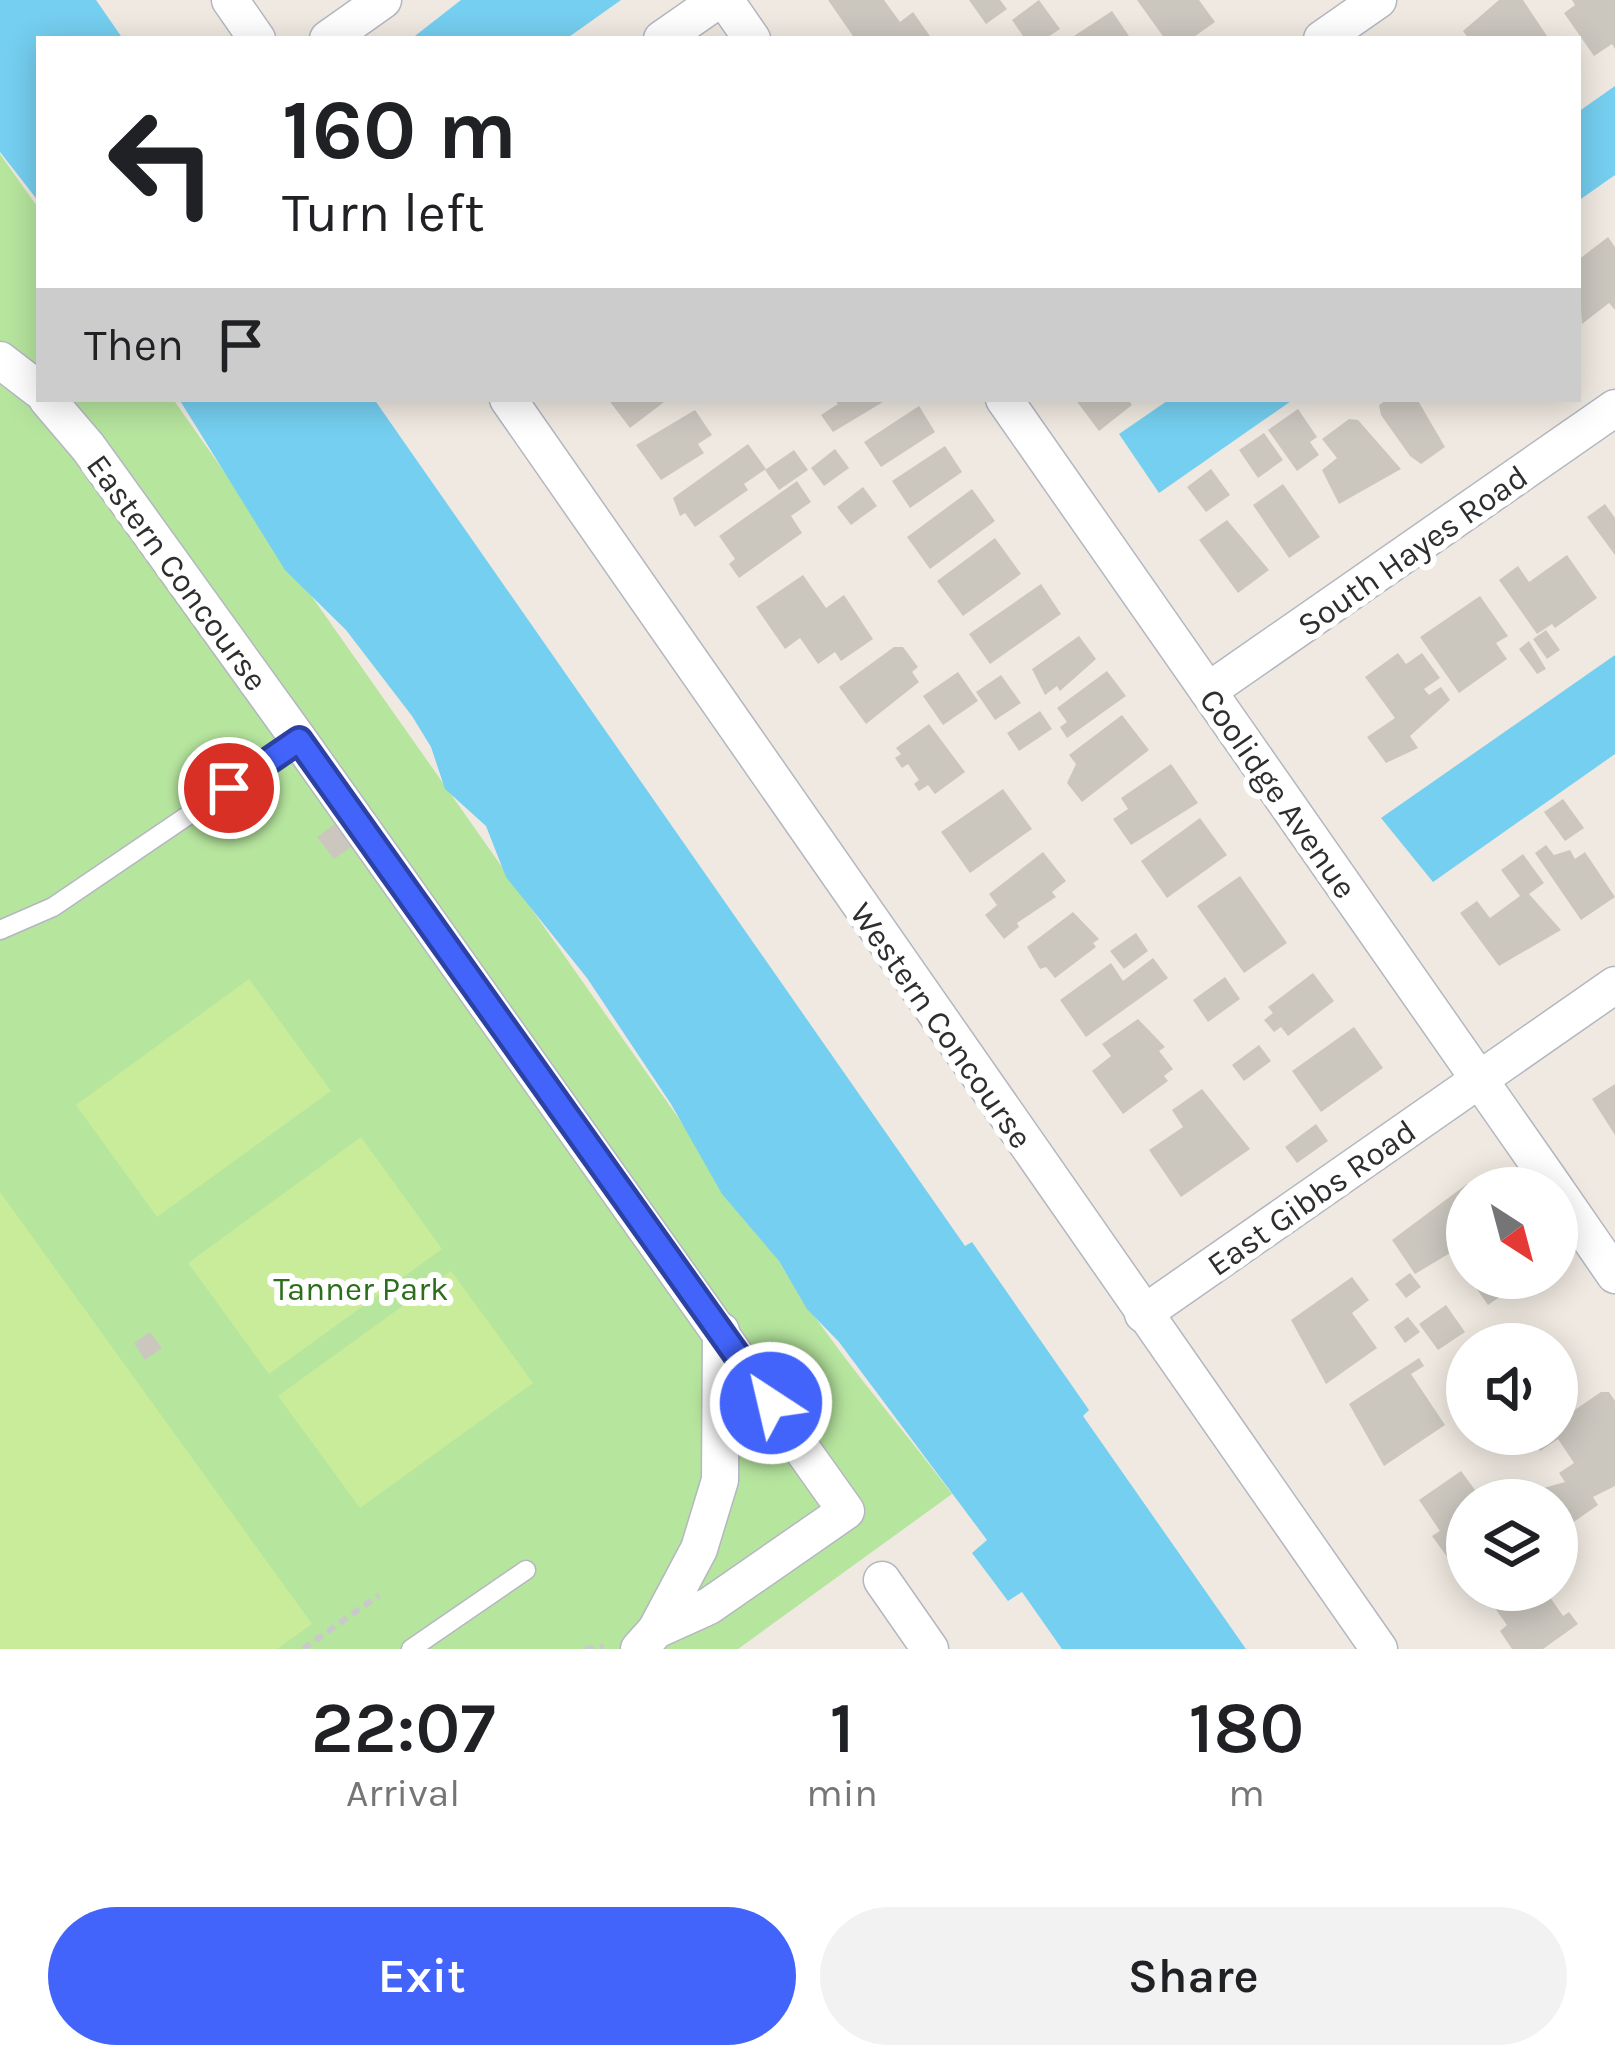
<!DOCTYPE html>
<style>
:root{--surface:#fff;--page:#f2f2f2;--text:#202124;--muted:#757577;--accent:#4264fb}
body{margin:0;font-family:Karla,sans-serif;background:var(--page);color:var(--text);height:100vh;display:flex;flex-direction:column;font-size:45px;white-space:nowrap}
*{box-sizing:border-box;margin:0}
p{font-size:39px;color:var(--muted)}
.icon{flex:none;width:66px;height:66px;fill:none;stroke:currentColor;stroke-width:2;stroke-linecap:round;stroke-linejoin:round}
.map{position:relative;height:1649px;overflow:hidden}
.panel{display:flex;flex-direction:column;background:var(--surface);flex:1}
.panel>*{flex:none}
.guide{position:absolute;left:36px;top:36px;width:1545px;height:366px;border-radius:0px;box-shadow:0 6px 30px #0003;background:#fff;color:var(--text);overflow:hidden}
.needle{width:78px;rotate:144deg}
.controls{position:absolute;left:1446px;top:1167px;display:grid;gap:24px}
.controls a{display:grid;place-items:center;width:132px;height:132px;border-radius:50%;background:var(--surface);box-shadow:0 6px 30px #0003;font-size:60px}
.pin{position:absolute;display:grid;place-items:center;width:102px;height:102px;color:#fff;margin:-51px;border:6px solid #fff;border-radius:50%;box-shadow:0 3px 12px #0007}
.me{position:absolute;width:132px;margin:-66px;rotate:325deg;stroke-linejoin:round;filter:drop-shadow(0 0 9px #0008)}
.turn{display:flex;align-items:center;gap:42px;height:252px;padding:0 48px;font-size:54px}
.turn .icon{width:156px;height:156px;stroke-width:2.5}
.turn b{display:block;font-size:84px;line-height:102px}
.then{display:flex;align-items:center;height:114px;padding:0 48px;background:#0003;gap:24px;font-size:45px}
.eta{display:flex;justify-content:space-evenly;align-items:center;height:204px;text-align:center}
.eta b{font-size:72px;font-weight:600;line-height:84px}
.cta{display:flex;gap:24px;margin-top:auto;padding:24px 48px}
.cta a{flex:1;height:138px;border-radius:72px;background:var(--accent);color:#fff;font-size:48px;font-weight:600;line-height:138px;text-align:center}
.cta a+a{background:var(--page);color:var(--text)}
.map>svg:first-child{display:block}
</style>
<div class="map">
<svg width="1615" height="1649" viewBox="0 0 1615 1649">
<rect width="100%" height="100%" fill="#efe9e1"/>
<path fill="#b6e59e" d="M0,154L39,209V399H173L779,1261C826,1342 895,1418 952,1494L738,1649H0Z"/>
<g fill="#c9ec9a">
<polygon points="249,979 331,1091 157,1217 76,1105"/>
<polygon points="361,1137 442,1249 269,1374 188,1263"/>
<polygon points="0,1192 312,1624 277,1649 0,1649"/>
<polygon points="451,1271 533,1383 360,1508 278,1396"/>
</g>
<g fill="#75cff0">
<polygon points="0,0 96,0 123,39 39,39 39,202 0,152"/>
<polygon points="461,0 621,0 566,39 411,39"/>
<polygon points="1615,86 1615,175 1578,201 1578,112"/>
<polygon points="179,399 374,399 965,1246 972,1242 1089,1410 1083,1416 1246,1649 1062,1649 1022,1592 1008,1601 972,1553 987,1540 839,1342 807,1309 779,1261 722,1194 671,1104 587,978 506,877 486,826 445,789 431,747 412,716 346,630 285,570"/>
<polygon points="1170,399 1294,399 1159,493 1119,434"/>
<polygon points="1615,655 1615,754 1433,882 1381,818"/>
</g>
<g fill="#cbc7bf">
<polygon points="828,0 884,0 900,22 913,12 932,39 855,39"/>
<polygon points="969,0 1000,0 1007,9 986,24"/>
<polygon points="1039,0 1060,29 1045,39 1025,39 1012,20"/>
<polygon points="1137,0 1199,0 1215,22 1191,39 1165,39"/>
<polygon points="1499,0 1523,0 1549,39 1469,39 1463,31"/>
<polygon points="1572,0 1615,0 1615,49 1612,44 1594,56 1564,13 1575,5"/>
<polygon points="1112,11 1131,39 1077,39 1074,36"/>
<polygon points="1608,237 1615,247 1615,310 1609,303 1582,324 1578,260"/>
<polygon points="608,399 668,399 630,428"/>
<polygon points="834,399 888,399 833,432 821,415 838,404"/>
<polygon points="1075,399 1128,399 1132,405 1099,431"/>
<polygon points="1388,399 1417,399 1445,447 1421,464 1410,456 1381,415 1379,405"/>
<polygon points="919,406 935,432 881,467 864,442"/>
<polygon points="1298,409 1317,437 1310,442 1319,455 1297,471 1268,430"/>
<polygon points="695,410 712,435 698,444 704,453 661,480 636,445"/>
<polygon points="1349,419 1358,420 1401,469 1339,504 1322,470 1337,458 1322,439"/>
<polygon points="1264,433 1283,460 1258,478 1239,450"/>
<polygon points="748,444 766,469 744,484 748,490 695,527 685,513 680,516 673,498"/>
<polygon points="945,446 962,472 910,508 892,481"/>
<polygon points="835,449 849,468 824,486 811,468"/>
<polygon points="794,450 808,470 779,490 765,470"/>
<polygon points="1211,469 1230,495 1206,512 1187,487"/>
<polygon points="797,481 811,502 791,516 802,533 739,578 729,564 735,559 719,536"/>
<polygon points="1283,484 1320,537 1289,558 1253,505"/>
<polygon points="863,487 877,506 851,525 837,507"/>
<polygon points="972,489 995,521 930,569 907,537"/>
<polygon points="1605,504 1615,518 1615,555 1587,517"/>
<polygon points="1227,520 1269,570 1238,593 1199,540"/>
<polygon points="995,538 1021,574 963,616 937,581"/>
<polygon points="1567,555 1597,598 1555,628 1552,624 1537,634 1499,580 1518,566 1529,582"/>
<polygon points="803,575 826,608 844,595 873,639 841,661 835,652 818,664 800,638 785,649 756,607"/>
<polygon points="1041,584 1061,614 990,664 969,634"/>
<polygon points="1480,596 1508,636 1496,643 1507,659 1459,693 1420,637"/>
<polygon points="1546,630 1560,650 1547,659 1533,639"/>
<polygon points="1079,636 1096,659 1060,691 1057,686 1045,695 1032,669"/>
<polygon points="1529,641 1546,669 1537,674 1519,649"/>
<polygon points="894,647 903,647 918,667 912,672 919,682 866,724 839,687"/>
<polygon points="1398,653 1406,664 1422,653 1440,678 1424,689 1429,695 1441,687 1450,700 1410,736 1418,748 1386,763 1367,737 1395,718 1365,677"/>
<polygon points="1107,671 1126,696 1067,738 1060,727 1067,722 1057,708"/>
<polygon points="958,672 978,701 943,725 923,696"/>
<polygon points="1001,675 1021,703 995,720 976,692"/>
<polygon points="1040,711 1052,729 1019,751 1007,733"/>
<polygon points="1122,715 1149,750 1082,802 1067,783 1076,764 1069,755"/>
<polygon points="929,724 965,772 935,794 928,785 919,791 914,784 919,780 908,764 902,768 895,758 901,754 896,748"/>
<polygon points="1171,764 1198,803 1131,845 1113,819 1128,809 1121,798"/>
<polygon points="1003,789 1032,829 970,873 941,832"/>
<polygon points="1563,799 1584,828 1565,841 1544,812"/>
<polygon points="1200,818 1227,855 1167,898 1141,861"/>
<polygon points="338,822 354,845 334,859 317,837"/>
<polygon points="1546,845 1554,855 1570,850 1575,859 1585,852 1615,897 1581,920 1535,853"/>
<polygon points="1043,852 1066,881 1052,892 1056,897 1017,923 1019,927 1004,939 985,915 997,905 989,894"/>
<polygon points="1523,854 1544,883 1529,894 1561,930 1499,966 1460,913 1477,901 1490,918 1520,896 1501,870"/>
<polygon points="1240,876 1287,943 1244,973 1197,906"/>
<polygon points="1073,912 1099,939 1093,943 1096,947 1055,978 1046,967 1040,969 1027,947"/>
<polygon points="1136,933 1148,951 1124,969 1110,951"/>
<polygon points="1153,958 1168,978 1086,1037 1060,1000 1111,963 1123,981"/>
<polygon points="1313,973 1334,1001 1288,1036 1281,1027 1274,1032 1264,1020 1273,1013 1268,1007"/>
<polygon points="1225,977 1240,999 1208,1022 1193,1000"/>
<polygon points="1138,1019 1165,1047 1159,1051 1173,1069 1164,1076 1168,1081 1123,1114 1092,1071 1111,1056 1102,1044"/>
<polygon points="1354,1027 1383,1068 1321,1112 1292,1071"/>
<polygon points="1259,1045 1271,1061 1244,1081 1232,1065"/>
<polygon points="1615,1084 1615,1135 1592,1099"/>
<polygon points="1202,1089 1250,1149 1181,1197 1149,1150 1183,1127 1172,1110"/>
<polygon points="1316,1124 1328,1141 1297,1163 1285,1147"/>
<polygon points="1467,1184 1467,1254 1460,1259 1455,1250 1415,1274 1392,1240"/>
<polygon points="1410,1273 1421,1287 1406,1298 1395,1284"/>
<polygon points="1352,1277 1369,1300 1352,1313 1377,1348 1326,1384 1291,1320"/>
<polygon points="1469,1278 1527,1278 1488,1305"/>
<polygon points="1446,1305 1465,1332 1438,1350 1419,1324"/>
<polygon points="1408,1317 1420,1332 1405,1343 1394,1327"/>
<polygon points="150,1332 162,1348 145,1360 134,1343"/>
<polygon points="1419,1358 1424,1366 1411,1374 1445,1425 1384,1466 1349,1404"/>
<polygon points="1601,1392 1609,1392 1615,1401 1615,1486 1593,1497 1598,1505 1565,1528 1557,1517 1561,1504 1556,1497 1548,1500 1540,1489 1565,1482 1559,1473 1574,1463 1558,1439 1540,1451 1532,1439 1557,1434 1557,1422"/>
<polygon points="1461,1471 1478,1494 1484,1491 1488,1497 1467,1500 1467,1555 1453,1565 1432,1536 1440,1531 1419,1500"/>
<polygon points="1482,1590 1545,1590 1563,1616 1569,1612 1578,1624 1543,1649 1512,1649 1500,1631 1507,1625"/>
</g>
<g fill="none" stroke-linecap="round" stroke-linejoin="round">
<g stroke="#b4b7c1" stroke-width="21">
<g id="service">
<polyline points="0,930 53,907 299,740"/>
<polyline points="411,1649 526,1570"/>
</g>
</g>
<g stroke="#b4b7c1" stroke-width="39">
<g id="minor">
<polyline points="230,0 257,39"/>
<polyline points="725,0 752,39"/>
<polyline points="328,39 383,0"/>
<polyline points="662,39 718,0"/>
<polyline points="1322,39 1378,0"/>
<polyline points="0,360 39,390"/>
<polyline points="47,399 88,447 299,740 846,1511 709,1606 656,1630 639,1649"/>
<polyline points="508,399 1379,1649"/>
<polyline points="1004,399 1555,1188"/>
<polyline points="1208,691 1615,408"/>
<polyline points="1557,1191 1615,1275"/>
<polyline points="1143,1314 1615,985"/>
<polyline points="882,1580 930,1649"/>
<polyline points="656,1630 699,1549 720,1480 721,1331"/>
</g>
</g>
<g stroke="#c9c9c9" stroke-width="6" stroke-dasharray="9 6" stroke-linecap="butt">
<polyline points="303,1649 379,1595"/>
<polyline points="585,1649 604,1647"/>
</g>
<use href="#service" stroke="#fff" stroke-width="18"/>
<use href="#minor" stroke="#fff" stroke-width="36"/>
</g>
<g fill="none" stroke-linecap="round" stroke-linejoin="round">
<g stroke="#2b41a3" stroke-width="30">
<polyline id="route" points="229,788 299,740 771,1403"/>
</g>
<use href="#route" stroke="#4264fb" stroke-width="21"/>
</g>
<g text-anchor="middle" stroke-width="12" stroke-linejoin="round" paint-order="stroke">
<g font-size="33" fill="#2e2e2e" stroke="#fff">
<text transform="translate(1412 550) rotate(-35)" y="12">South Hayes Road</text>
<text transform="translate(178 572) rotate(54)" y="12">Eastern Concourse</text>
<text transform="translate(1279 793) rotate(55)" y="12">Coolidge Avenue</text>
<text transform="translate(942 1025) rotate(55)" y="12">Western Concourse</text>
<text transform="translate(1311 1197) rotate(-35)" y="12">East Gibbs Road</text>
</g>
<g font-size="33" fill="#2c6e1b" stroke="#fff">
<text x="361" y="1300">Tanner Park</text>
</g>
</g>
</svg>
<div class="controls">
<a><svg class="needle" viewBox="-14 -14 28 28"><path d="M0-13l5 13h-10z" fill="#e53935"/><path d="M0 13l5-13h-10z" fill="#757577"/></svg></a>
<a><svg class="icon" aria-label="sound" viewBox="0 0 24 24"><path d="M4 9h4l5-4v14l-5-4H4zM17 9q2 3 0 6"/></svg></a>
<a><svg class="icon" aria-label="layers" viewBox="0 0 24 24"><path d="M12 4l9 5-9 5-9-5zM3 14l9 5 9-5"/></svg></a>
</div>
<div class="pin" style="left:229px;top:788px;background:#d93025"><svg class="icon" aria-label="arrive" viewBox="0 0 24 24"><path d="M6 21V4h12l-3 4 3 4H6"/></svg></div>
<svg class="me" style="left:771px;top:1403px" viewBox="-20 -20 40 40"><circle r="17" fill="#4264fb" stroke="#fff" stroke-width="3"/><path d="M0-11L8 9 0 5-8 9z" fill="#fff"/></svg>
<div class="guide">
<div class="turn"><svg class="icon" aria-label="left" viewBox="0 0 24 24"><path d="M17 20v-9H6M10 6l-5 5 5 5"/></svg><div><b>160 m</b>Turn left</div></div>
<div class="then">Then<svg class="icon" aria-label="arrive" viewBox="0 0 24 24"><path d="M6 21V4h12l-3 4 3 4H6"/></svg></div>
</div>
</div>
<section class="panel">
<div class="eta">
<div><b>22:07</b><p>Arrival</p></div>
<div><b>1</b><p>min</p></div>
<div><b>180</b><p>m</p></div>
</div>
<div class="cta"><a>Exit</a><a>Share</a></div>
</section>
